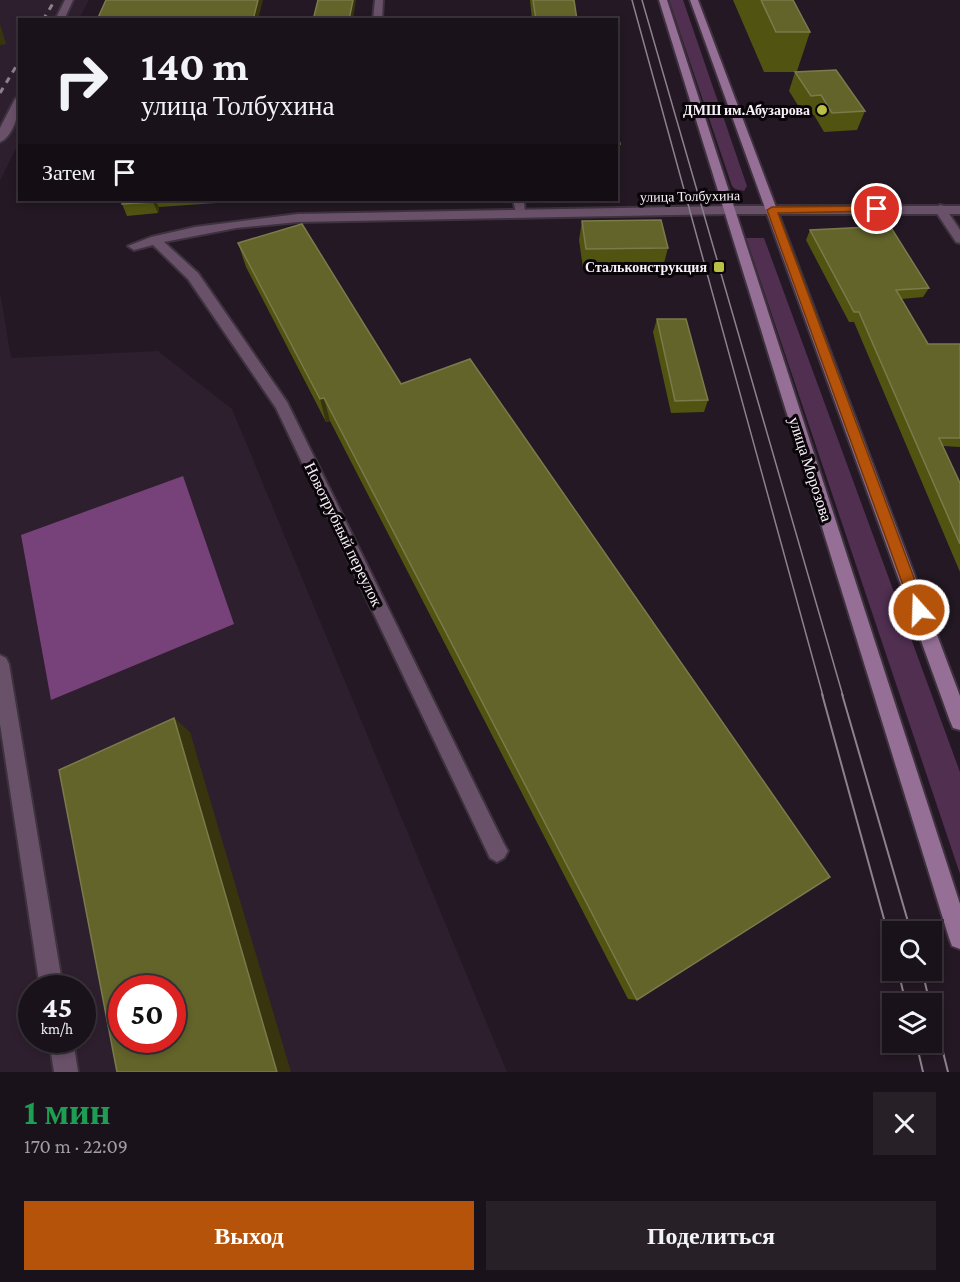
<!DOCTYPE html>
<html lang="ru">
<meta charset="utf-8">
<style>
:root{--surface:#1a121a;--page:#272027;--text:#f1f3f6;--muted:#9f9ea2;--line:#383239;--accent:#b45309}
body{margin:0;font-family:"Crimson Pro",serif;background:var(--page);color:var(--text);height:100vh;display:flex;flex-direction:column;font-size:22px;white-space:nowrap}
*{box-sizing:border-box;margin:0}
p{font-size:20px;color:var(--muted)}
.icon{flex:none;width:33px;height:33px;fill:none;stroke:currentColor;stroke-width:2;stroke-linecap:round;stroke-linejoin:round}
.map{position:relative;height:1072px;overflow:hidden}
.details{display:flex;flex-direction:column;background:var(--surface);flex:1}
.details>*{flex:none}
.banner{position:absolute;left:18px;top:18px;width:600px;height:183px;border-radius:0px;box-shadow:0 3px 9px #0003,0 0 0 2px var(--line);background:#1a121a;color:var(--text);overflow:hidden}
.buttons{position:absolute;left:882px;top:921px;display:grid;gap:12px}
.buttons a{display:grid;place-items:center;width:60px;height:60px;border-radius:0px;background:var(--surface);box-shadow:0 3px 9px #0003,0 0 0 2px var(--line);font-size:30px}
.speed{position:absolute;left:18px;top:975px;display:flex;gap:12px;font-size:30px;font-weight:700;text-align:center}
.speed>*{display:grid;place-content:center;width:78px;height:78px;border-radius:50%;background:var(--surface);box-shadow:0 3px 9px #0003,0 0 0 2px var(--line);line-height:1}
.speed small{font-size:15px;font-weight:400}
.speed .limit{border:9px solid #d22;background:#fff;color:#111}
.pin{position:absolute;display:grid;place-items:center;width:51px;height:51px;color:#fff;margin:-26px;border:3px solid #fff;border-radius:50%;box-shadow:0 2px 6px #0007}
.me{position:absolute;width:66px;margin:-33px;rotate:340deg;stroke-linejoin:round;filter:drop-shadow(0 0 4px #0008)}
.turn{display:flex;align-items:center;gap:21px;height:126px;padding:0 24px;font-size:27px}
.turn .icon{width:78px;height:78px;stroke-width:2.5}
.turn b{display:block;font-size:42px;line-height:51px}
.then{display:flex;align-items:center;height:57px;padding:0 24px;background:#0003;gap:12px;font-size:22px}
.round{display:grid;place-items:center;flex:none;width:63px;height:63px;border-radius:0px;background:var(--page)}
.head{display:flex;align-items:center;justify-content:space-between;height:102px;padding:0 24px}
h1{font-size:36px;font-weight:700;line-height:45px;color:#1e9e55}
.primary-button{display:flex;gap:12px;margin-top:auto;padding:12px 24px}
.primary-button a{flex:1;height:69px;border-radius:0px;background:var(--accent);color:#fff;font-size:24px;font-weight:700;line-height:69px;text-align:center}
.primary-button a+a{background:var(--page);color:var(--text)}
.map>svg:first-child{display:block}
</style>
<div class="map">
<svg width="960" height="1072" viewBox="0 0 960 1072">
<rect width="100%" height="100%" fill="#231823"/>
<g fill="#2e1f2f" fill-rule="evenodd">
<polygon points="0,0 89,0 79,19 20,20 19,142 0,181"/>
<path d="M0,292L11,358L158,351L232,409L507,1072H0ZM32,988H82V1040H32ZM122,988H172V1040H122Z"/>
</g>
<g fill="#502f51">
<polygon points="669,0 683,0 747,186 744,191 735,189 732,186"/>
<polygon points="746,238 764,238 960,772 960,874"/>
</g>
<polygon fill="#774279" points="183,476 234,624 51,700 21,535"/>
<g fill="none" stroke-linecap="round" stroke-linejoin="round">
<g stroke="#3d323d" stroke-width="4">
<g id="service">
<polygon points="65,0 73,0 64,20 55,20"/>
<polygon points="375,0 383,0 382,20 373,20"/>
<path d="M20,96C20,110 14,136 0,142V128L15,99Z"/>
<polygon points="513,200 524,200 525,216 517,216"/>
<polygon points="940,205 944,206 960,230 960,243 956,242 934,209"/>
<polygon points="0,655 6,658 9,664 63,988 40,988 0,724"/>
<polygon points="49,1040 73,1040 78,1072 54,1072"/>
</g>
</g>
<g stroke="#3d323d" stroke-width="4">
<polygon id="minor" points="729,206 960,206 960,214 729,214 298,222 236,228 164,242 198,273 287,402 504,844 508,851 504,858 497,862 490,858 276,408 188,279 153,245 134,250 128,246 151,237 195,227 298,214"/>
</g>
<g stroke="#3d323d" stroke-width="4">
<g id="secondary">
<polygon points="659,0 667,0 960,904 960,949 952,946 949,938"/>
<polygon points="690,0 698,0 960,696 960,730 953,728 950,721"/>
</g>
</g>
<use href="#service" fill="#695169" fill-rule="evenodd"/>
<use href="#minor" fill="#695169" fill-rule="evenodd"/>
<use href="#secondary" fill="#956f96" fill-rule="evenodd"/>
<g stroke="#8c828c" stroke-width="1.5">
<polyline points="632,0 823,696"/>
<polyline points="642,0 843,696"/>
</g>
<g stroke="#8c828c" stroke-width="2">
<polyline points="822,694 892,948"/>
<polyline points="842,694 911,932"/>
<polyline points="898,970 906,1004"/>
<polyline points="922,970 930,1004"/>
<polyline points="932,1008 948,1072"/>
<polyline points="916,1042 923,1072"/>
</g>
<g stroke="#8c828c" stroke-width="3" stroke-dasharray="6 6" stroke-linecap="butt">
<polyline points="43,20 55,0"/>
<polyline points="0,93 20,60"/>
</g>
</g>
<g fill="#515311">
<polygon points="530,0 574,0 577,20 532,20"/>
<polygon points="733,0 793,0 810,32 797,71 865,111 857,130 824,132 814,115 804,115 789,91 795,72 764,72"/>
<polygon points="616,129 620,144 616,165"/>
<polygon points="123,200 259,200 159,207 158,213 127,216 122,204"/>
<polygon points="582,221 668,248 663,267 583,268 579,240"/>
<polygon points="302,224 637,1000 628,999 330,421 326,422 246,267 238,243"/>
<polygon points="810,230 929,288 923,297 902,299 928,344 960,344 960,447 943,446 960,483 960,572 854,322 849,322 806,240"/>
<polygon points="657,319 708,400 704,412 671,413 653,332"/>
</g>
<g fill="#37340e">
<polygon points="258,0 263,0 258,20 253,20"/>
<polygon points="353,0 356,0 353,20 349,20"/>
<polygon points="0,24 6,44 0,45"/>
<polygon points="153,200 155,200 159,207 158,213 153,202"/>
<polygon points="324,398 330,421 326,422 320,399"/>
<polygon points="174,718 190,732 291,1072 277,1072"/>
</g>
<g fill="#63642a" stroke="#7a7a4b" stroke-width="1.5" fill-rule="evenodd">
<polygon points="106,0 258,0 253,20 97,20"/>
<polygon points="318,0 353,0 349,20 313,20"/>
<polygon points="533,0 574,0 577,20 536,20"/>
<polygon points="761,0 793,0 810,32 776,32"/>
<polygon points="836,70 865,111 832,113 821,95 811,96 795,72"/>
<polygon points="616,129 620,144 616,144"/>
<polygon points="123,200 153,200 153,202 122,204"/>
<polygon points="661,220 668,248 586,249 582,221"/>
<polygon points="302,224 401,384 470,359 830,877 637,1000 324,398 320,399 238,243"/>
<polygon points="890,226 929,288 896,290 928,344 960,344 960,438 939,438 960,483 960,544 859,312 854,312 810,230"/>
<polygon points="657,319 686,319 708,400 675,401"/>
<path d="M174,718L277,1072H117L59,770ZM122,988H172V1040H122Z"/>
</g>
<polygon fill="#b45309" stroke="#753606" stroke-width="1.5" points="877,206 881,209 880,211 778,213 926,610 919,616 912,610 767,210 772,207"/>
<g fill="#bac045" stroke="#090509" stroke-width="2">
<circle cx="822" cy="110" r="6"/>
<rect x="713" y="261" width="12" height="12" rx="3"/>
</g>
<g text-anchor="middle" stroke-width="6" stroke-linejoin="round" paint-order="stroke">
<g font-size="14" font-weight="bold" fill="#f9f1f9" stroke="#090509" text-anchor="end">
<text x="810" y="115">ДМШ им.Абузарова</text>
<text x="707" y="272">Стальконструкция</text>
</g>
<g font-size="14" fill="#f9f1f9" stroke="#090509">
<text transform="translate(690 196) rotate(-1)" y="5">улица Толбухина</text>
</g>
<g font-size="16" fill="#f9f1f9" stroke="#090509">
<text transform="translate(811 469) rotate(72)" y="6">улица Морозова</text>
<text transform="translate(344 534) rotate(64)" y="6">Новотрубный переулок</text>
</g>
</g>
</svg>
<div class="buttons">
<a><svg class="icon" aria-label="search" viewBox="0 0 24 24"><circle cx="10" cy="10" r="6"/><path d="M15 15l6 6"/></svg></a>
<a><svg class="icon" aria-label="layers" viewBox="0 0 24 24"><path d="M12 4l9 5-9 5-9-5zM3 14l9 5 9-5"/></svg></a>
</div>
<div class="speed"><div>45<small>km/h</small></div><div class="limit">50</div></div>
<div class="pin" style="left:877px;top:209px;background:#d93025"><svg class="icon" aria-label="arrive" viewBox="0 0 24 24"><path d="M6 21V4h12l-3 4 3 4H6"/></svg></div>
<svg class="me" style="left:919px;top:610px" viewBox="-20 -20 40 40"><circle r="17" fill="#b45309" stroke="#fff" stroke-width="3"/><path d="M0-11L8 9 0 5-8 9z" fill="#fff"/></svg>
<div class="banner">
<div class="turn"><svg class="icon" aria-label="right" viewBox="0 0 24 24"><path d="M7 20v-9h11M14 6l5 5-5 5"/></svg><div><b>140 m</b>улица Толбухина</div></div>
<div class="then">Затем<svg class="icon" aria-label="arrive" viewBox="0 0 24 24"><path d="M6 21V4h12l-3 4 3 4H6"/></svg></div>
</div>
</div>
<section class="details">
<div class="head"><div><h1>1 мин</h1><p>170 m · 22:09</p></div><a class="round"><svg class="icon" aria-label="close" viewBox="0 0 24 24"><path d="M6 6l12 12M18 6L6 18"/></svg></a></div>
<div class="primary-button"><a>Выход</a><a>Поделиться</a></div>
</section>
